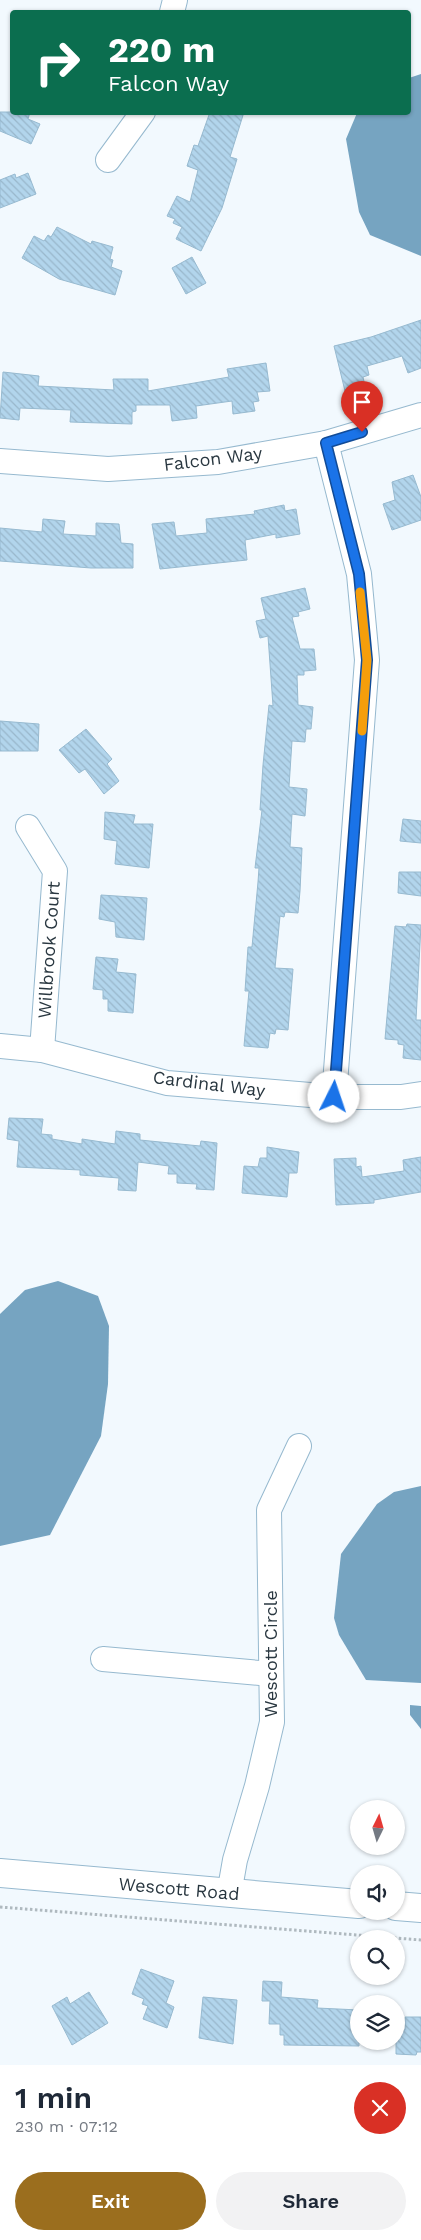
<!DOCTYPE html>
<meta charset="utf-8">
<style>
:root{--surface:#fff;--page:#f2f2f3;--text:#1f2937;--muted:#747a83;--accent:#9b6e1e}
body{margin:0;font-family:"Work Sans",sans-serif;background:var(--page);color:var(--text);height:100vh;display:flex;flex-direction:column;font-size:19px;white-space:nowrap}
*{box-sizing:border-box;margin:0}
p{font-size:16px;color:var(--muted)}
.icon{flex:none;width:28px;height:28px;fill:none;stroke:currentColor;stroke-width:2;stroke-linecap:round;stroke-linejoin:round}
.map{position:relative;height:2065px;overflow:hidden}
.drawer{display:flex;flex-direction:column;background:var(--surface);flex:1}
.drawer>*{flex:none}
.top-card{position:absolute;left:10px;top:10px;width:401px;height:105px;border-radius:5px;box-shadow:0 1px 4px #0004;background:#0b6e4f;color:#fff;overflow:hidden}
.needle{width:32px;rotate:5deg}
.fabs{position:absolute;left:350px;top:1800px;display:grid;gap:10px}
.fabs a{display:grid;place-items:center;width:55px;height:55px;border-radius:50%;background:var(--surface);box-shadow:0 1px 4px #0004;font-size:25px}
.pin{position:absolute;display:grid;place-items:center;width:42px;height:42px;color:#fff;margin:-51px -21px;border-radius:50% 50% 50% 0;rotate:-45deg;box-shadow:0 0 5px #0007}
.pin .icon{rotate:45deg}
.me{position:absolute;width:55px;margin:-28px;rotate:4deg;stroke-linejoin:round;filter:drop-shadow(0 0 4px #0008)}
.turn{display:flex;align-items:center;gap:18px;height:105px;padding:0 15px;font-size:22px}
.turn .icon{width:65px;height:65px;stroke-width:2.5}
.turn b{display:block;font-size:35px;line-height:42px}
.round{display:grid;place-items:center;flex:none;width:52px;height:52px;border-radius:26px;background:var(--page)}
.summary{display:flex;align-items:center;justify-content:space-between;height:85px;padding:0 15px}
h1{font-size:30px;font-weight:600;line-height:38px}
.primary-button{display:flex;gap:10px;margin-top:auto;padding:10px 15px}
.primary-button a{flex:1;height:58px;border-radius:30px;background:var(--accent);color:#fff;font-size:20px;font-weight:600;line-height:58px;text-align:center}
.primary-button a+a{background:var(--page);color:var(--text)}
.map>svg:first-child{display:block}
</style>
<div class="map">
<svg width="421" height="2065" viewBox="0 0 421 2065">
<defs>
<pattern id="building-back-hatch" width="6" height="6" patternUnits="userSpaceOnUse" patternTransform="scale(1.25)"><rect width="6" height="6" fill="#b2d5ec"/><path d="M-1 5l2 2M0 0l6 6M5-1l2 2" fill="none" stroke="#99b7cb"/></pattern>
</defs>
<rect width="100%" height="100%" fill="#f2f9fe"/>
<g fill="#76a4c1">
<polygon points="421,74 421,256 370,235 359,212 346,139 357,113 409,112 409,78"/>
<polygon points="58,1281 98,1296 109,1326 108,1384 101,1436 50,1535 0,1546 0,1314 25,1290"/>
<polygon points="421,1486 421,1683 366,1680 339,1635 334,1618 341,1554 377,1504 394,1492"/>
<polygon points="410,1705 421,1706 421,1729 410,1715"/>
</g>
<g fill="url(#building-back-hatch)" stroke="#97bad0">
<polygon points="0,112 30,112 28,119 40,124 31,144 0,131"/>
<polygon points="210,112 244,112 230,157 237,159 222,208 201,251 176,239 182,227 173,223 175,219 167,216 177,196 190,202 198,170 187,166 194,145 198,146"/>
<polygon points="28,173 36,194 0,208 0,180 15,174 16,178"/>
<polygon points="57,227 91,244 92,241 113,247 110,259 113,260 111,267 122,271 115,295 59,279 22,258 34,236 44,241 48,235 51,237"/>
<polygon points="192,257 206,283 186,294 172,268"/>
<polygon points="421,320 421,368 408,373 402,356 367,366 369,375 363,377 365,386 345,391 334,346 371,337"/>
<polygon points="266,363 270,391 257,392 259,401 253,402 255,411 233,414 232,401 196,406 197,418 172,421 170,405 136,405 136,411 132,412 132,424 70,422 71,410 20,408 19,420 0,418 3,372 39,376 38,386 114,390 113,379 148,379 148,391 229,377 227,369"/>
<polygon points="413,475 421,497 421,520 392,530 383,504 395,500 392,482"/>
<polygon points="284,505 285,511 296,509 300,534 276,538 276,534 245,540 247,560 160,569 152,524 174,522 176,536 207,533 206,519 255,514 254,511"/>
<polygon points="43,519 65,521 63,534 96,536 96,523 119,524 121,543 133,544 133,568 91,568 0,561 0,528 42,532"/>
<polygon points="305,588 310,609 298,612 299,616 292,617 300,649 314,649 316,670 304,671 304,675 297,675 298,705 313,707 311,729 306,729 305,742 292,741 289,787 307,789 305,816 292,814 290,847 302,848 300,891 298,913 285,912 284,917 280,916 275,968 293,969 288,1030 276,1029 275,1034 270,1033 268,1048 244,1046 249,991 245,991 248,947 252,947 258,882 259,868 255,868 262,810 260,810 263,765 269,705 273,706 268,636 260,638 256,621 266,619 261,598"/>
<polygon points="0,721 39,724 38,751 0,751"/>
<polygon points="86,729 112,759 107,764 119,781 104,794 85,769 79,773 59,750"/>
<polygon points="105,812 135,815 133,824 153,824 149,868 115,864 117,841 104,839"/>
<polygon points="403,819 421,821 421,843 400,841"/>
<polygon points="399,872 421,872 421,896 398,893"/>
<polygon points="101,895 147,898 144,940 116,937 115,922 99,919"/>
<polygon points="407,924 421,925 416,1020 421,1020 421,1060 403,1058 404,1045 398,1044 398,1040 385,1039 395,926 406,927"/>
<polygon points="96,957 118,959 116,972 136,974 133,1013 108,1011 108,999 103,999 103,990 93,989"/>
<polygon points="9,1118 43,1119 41,1134 52,1135 52,1139 82,1144 82,1139 115,1144 116,1131 140,1134 140,1140 200,1146 201,1141 217,1143 214,1190 196,1189 197,1184 177,1183 177,1174 168,1174 169,1166 138,1162 136,1191 118,1190 119,1178 80,1175 80,1170 17,1167 19,1141 7,1139"/>
<polygon points="267,1147 299,1152 297,1173 289,1173 287,1197 242,1193 244,1166 258,1167 260,1158 267,1158"/>
<polygon points="421,1157 421,1192 374,1200 374,1203 336,1205 334,1159 356,1158 356,1167 361,1166 362,1177 404,1171 403,1160"/>
<polygon points="141,1969 174,1981 166,2003 174,2007 167,2028 143,2019 148,2006 142,2004 144,1999 132,1994"/>
<polygon points="263,1981 282,1982 281,1997 318,2000 317,2008 359,2010 359,2046 284,2045 284,2035 280,2035 280,2024 269,2024 270,2001 262,2001"/>
<polygon points="89,1992 108,2023 72,2045 52,2006 67,1997 70,2004"/>
<polygon points="203,1997 237,2000 233,2044 199,2038"/>
<polygon points="405,2017 421,2017 421,2052 417,2052 416,2055 396,2054 396,2030 405,2030"/>
</g>
<g fill="none" stroke-linecap="round" stroke-linejoin="round">
<g stroke="#96b9cf" stroke-width="26">
<g id="minor">
<polyline points="172,12 175,0"/>
<polyline points="108,160 143,112"/>
<polyline points="326,443 359,574 367,660 334,1097"/>
<polyline points="0,461 108,469 218,462 326,443 421,415"/>
<polyline points="28,827 55,871 42,1050"/>
<polyline points="0,1046 42,1050 167,1083 334,1097 401,1097 421,1094"/>
<polyline points="103,1659 271,1674"/>
<polyline points="229,1894 235,1860 257,1786 272,1722 269,1510 299,1446"/>
</g>
</g>
<g stroke="#96b9cf" stroke-width="30">
<g id="tertiary">
<polyline points="0,1873 359,1904"/>
<polyline points="396,1906 421,1908"/>
</g>
</g>
<polyline stroke="#afb9bf" stroke-width="3" stroke-dasharray="2.5 2.5" stroke-linecap="butt" points="0,1907 421,1940"/>
<use href="#minor" stroke="#fff" stroke-width="24"/>
<use href="#tertiary" stroke="#fff" stroke-width="28"/>
</g>
<g fill="none" stroke-linecap="round" stroke-linejoin="round">
<g stroke="#114b97" stroke-width="12">
<polyline id="route" points="334,1097 367,660 359,574 326,443 362,432"/>
</g>
<use href="#route" stroke="#1a73e8" stroke-width="9"/>
<polyline stroke="#f59e0b" stroke-width="9" points="360,592 367,660 362,731"/>
</g>
<g text-anchor="middle" stroke-width="4" stroke-linejoin="round" paint-order="stroke">
<g font-size="18" fill="#293740" stroke="#fff">
<text transform="translate(213 459) rotate(-7)" y="6">Falcon Way</text>
<text transform="translate(49 950) rotate(-86)" y="6">Willbrook Court</text>
<text transform="translate(209 1084) rotate(7)" y="6">Cardinal Way</text>
<text transform="translate(271 1654) rotate(-90)" y="6">Wescott Circle</text>
<text transform="translate(179 1889) rotate(5)" y="6">Wescott Road</text>
</g>
</g>
</svg>
<div class="fabs">
<a><svg class="needle" viewBox="-14 -14 28 28"><path d="M0-13l5 13h-10z" fill="#e53935"/><path d="M0 13l5-13h-10z" fill="#747a83"/></svg></a>
<a><svg class="icon" aria-label="sound" viewBox="0 0 24 24"><path d="M4 9h4l5-4v14l-5-4H4zM17 9q2 3 0 6"/></svg></a>
<a><svg class="icon" aria-label="search" viewBox="0 0 24 24"><circle cx="10" cy="10" r="6"/><path d="M15 15l6 6"/></svg></a>
<a><svg class="icon" aria-label="layers" viewBox="0 0 24 24"><path d="M12 4l9 5-9 5-9-5zM3 14l9 5 9-5"/></svg></a>
</div>
<div class="pin" style="left:362px;top:432px;background:#d93025"><svg class="icon" aria-label="arrive" viewBox="0 0 24 24"><path d="M6 21V4h12l-3 4 3 4H6"/></svg></div>
<svg class="me" style="left:334px;top:1097px" viewBox="-20 -20 40 40"><circle r="19" fill="#fff"/><path d="M0-13L10 11 0 6-10 11z" fill="#1a73e8"/></svg>
<div class="top-card">
<div class="turn"><svg class="icon" aria-label="right" viewBox="0 0 24 24"><path d="M7 20v-9h11M14 6l5 5-5 5"/></svg><div><b>220 m</b>Falcon Way</div></div>
</div>
</div>
<section class="drawer">
<div class="summary"><div><h1>1 min</h1><p>230 m · 07:12</p></div><a class="round" style="background:#d93025;color:#fff"><svg class="icon" aria-label="close" viewBox="0 0 24 24"><path d="M6 6l12 12M18 6L6 18"/></svg></a></div>
<div class="primary-button"><a>Exit</a><a>Share</a></div>
</section>
